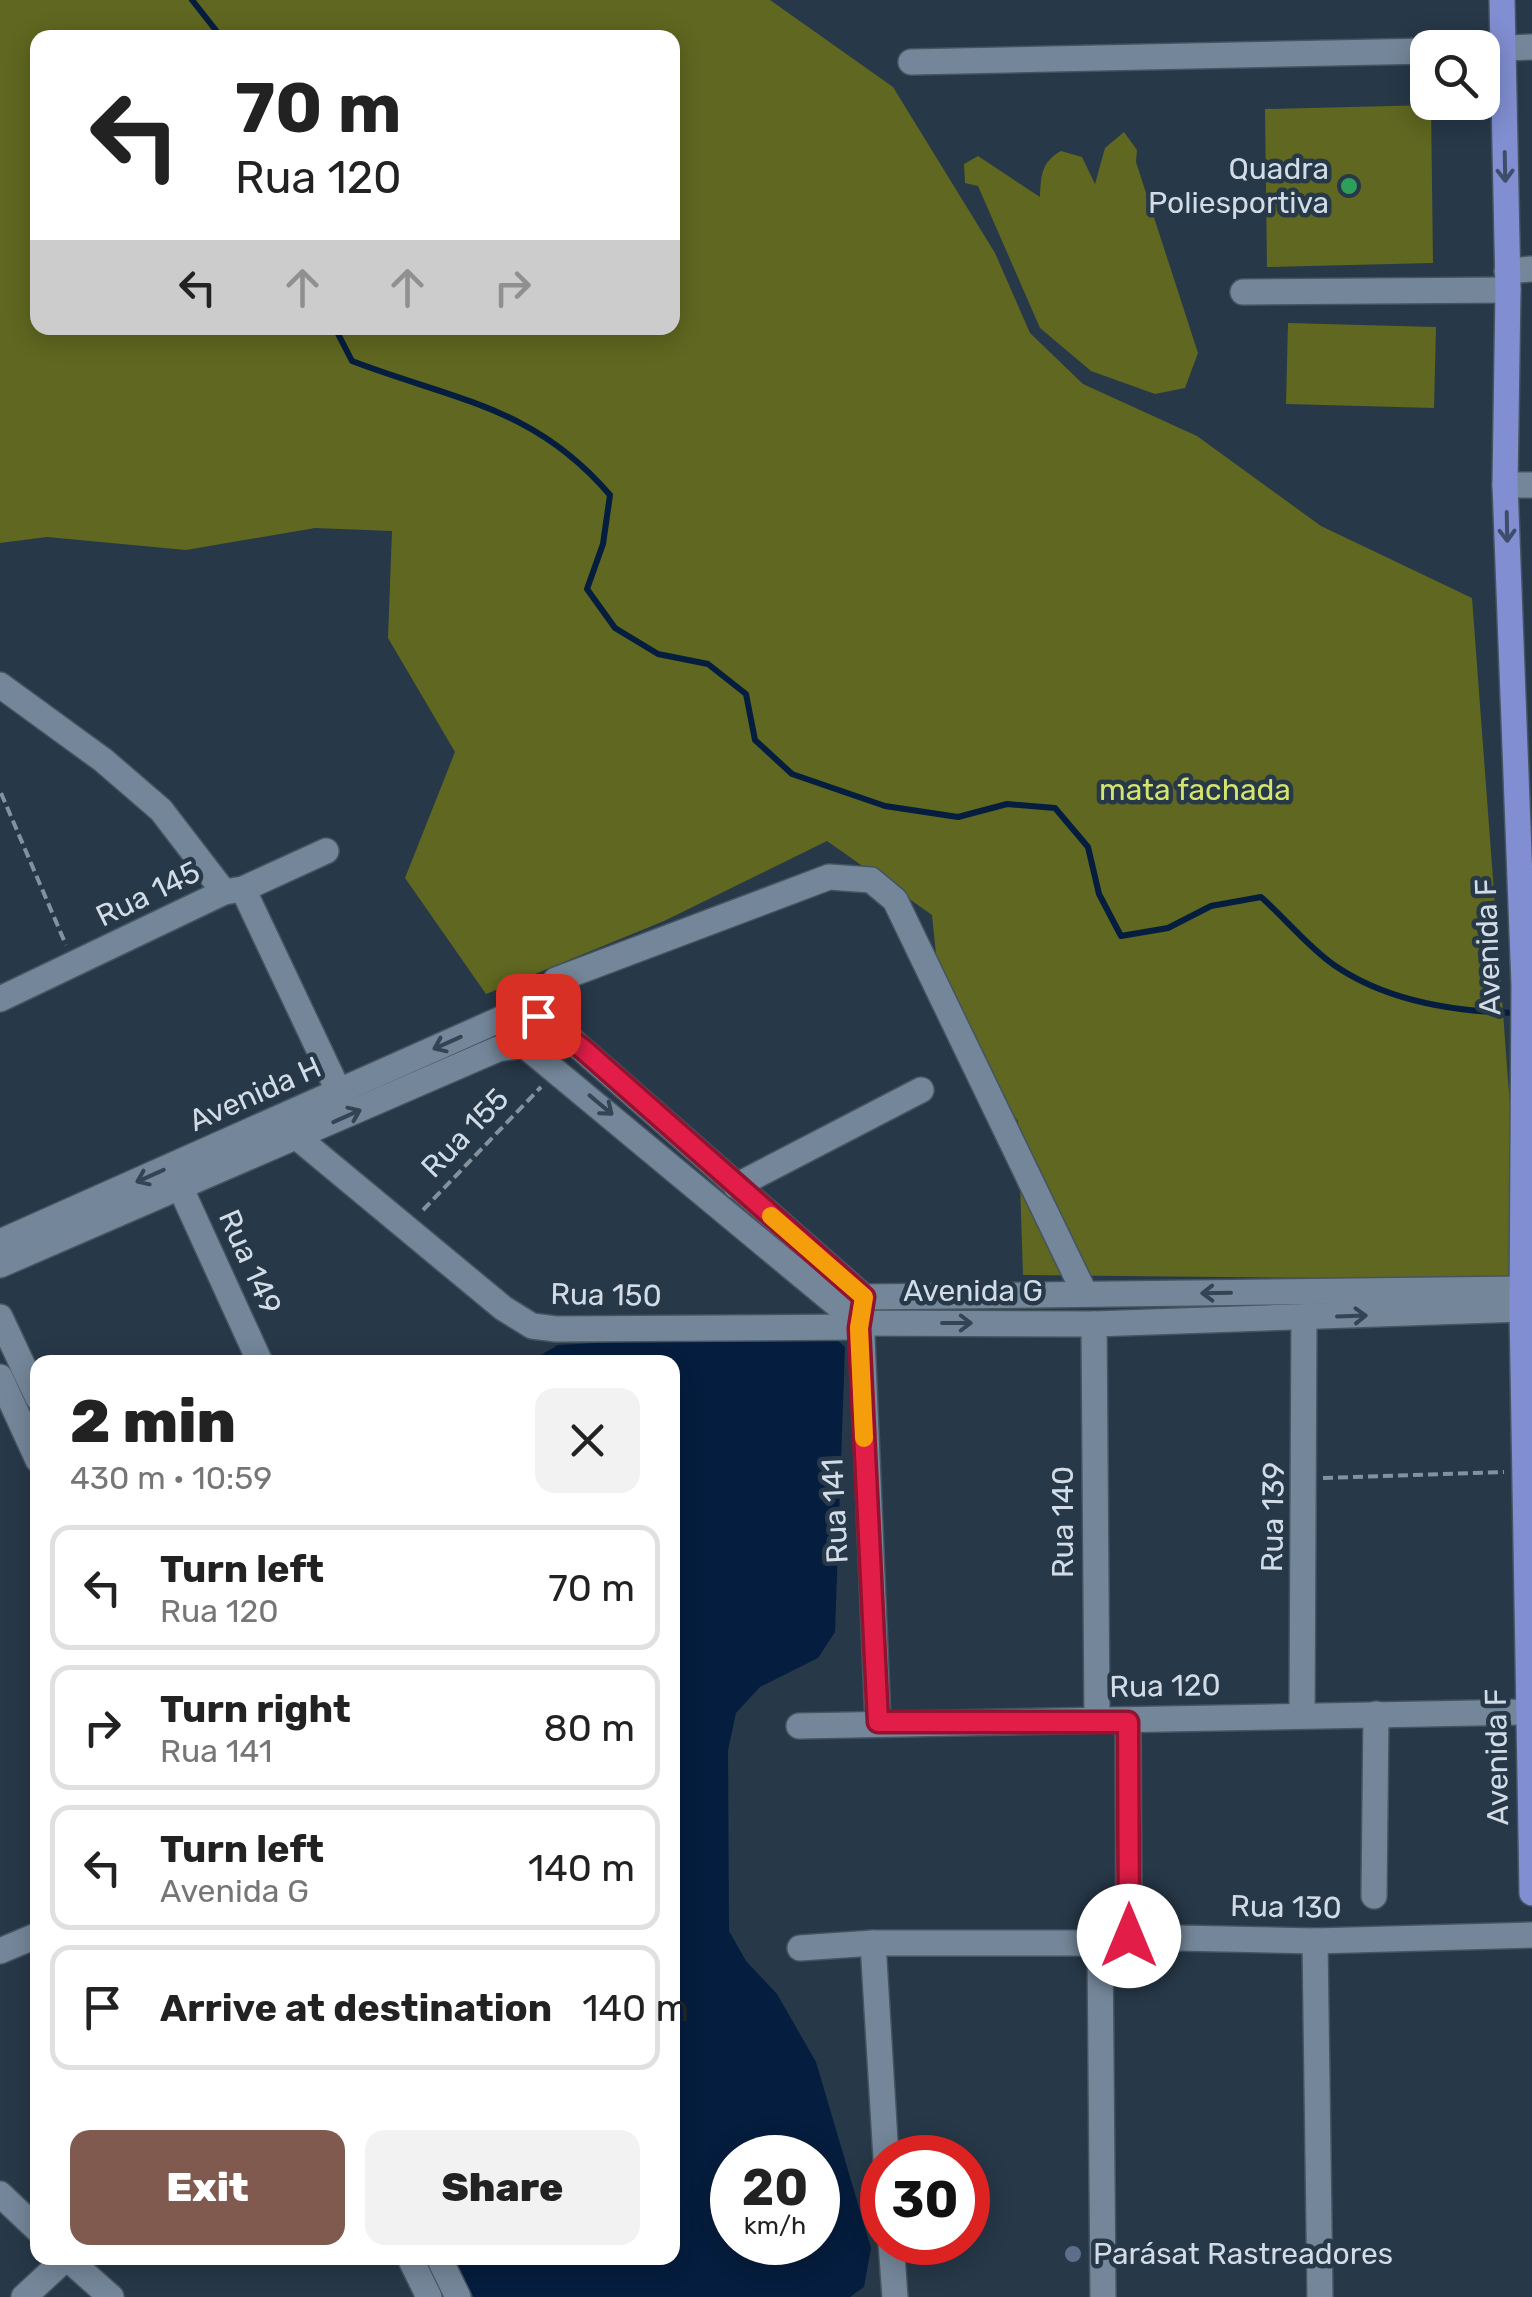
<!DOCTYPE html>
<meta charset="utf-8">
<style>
:root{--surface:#fff;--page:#f2f2f2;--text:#222;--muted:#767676;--line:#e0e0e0;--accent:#805a4e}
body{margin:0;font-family:Rubik,sans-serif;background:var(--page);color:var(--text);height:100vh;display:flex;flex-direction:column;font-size:38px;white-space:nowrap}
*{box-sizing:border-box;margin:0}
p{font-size:32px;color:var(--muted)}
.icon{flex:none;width:55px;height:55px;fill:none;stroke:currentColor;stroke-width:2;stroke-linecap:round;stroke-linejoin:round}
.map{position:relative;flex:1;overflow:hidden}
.drawer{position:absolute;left:30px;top:1355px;width:650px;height:910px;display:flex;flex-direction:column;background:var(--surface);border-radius:20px;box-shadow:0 5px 25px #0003}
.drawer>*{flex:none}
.guide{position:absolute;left:30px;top:30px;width:650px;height:305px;border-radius:20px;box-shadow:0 5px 25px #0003;background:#fff;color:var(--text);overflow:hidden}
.fabs{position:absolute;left:1410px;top:30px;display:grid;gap:20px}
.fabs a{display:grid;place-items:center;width:90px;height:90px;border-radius:20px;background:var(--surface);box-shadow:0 5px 25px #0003;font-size:50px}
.speed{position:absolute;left:710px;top:2135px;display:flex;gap:20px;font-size:50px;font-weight:700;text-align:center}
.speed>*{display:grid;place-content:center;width:130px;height:130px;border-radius:50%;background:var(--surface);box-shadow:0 5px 25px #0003;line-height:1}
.speed small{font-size:25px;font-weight:400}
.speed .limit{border:15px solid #d22;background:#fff;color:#111}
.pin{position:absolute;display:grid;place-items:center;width:85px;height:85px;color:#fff;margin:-42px;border-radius:20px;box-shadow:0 5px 15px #0006}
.me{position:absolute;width:110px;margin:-55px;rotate:0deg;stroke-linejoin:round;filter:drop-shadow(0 0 8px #0008)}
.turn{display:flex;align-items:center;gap:35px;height:210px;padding:0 40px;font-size:45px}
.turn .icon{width:130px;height:130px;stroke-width:2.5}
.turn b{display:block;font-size:70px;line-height:85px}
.lanes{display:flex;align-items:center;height:95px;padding:0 40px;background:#0003;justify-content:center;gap:50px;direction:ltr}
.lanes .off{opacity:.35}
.round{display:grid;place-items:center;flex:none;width:105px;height:105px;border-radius:20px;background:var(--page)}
.overview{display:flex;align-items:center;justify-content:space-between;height:170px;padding:0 40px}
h1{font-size:60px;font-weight:800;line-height:75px}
.button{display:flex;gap:20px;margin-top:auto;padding:20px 40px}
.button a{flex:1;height:115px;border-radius:20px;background:var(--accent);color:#fff;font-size:40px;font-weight:800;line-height:115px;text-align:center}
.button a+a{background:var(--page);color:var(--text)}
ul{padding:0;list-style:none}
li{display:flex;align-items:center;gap:30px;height:125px;margin:0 20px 15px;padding:0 20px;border:5px solid var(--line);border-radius:20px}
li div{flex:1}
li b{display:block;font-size:38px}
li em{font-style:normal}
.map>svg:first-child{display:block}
</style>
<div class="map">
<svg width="1532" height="2297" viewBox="0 0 1532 2297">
<rect width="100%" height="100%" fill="#273848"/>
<g fill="#5f6720" fill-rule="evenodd">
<path d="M0,0H770L893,87L995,253L1030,333L1083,384L1197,436L1321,526L1472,598L1523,1280L1023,1275L1018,1121L943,1022L932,915L827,841L664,921L486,994L405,878L455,752L388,638L392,531L315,528L186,550L47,537L0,543ZM38,38H672V328H38Z"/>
<polygon points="1431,105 1433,263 1267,267 1265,109"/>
<path d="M1124,132L1137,150L1136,162L1198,353L1185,388L1155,394L1091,371L1040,328L978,186L965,183L964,164L978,156L1040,197C1041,176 1041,162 1061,151L1082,157L1095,184L1105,148Z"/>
<polygon points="1288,323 1436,327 1434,408 1286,404"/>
</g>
<path fill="#051d3e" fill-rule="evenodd" d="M827,1331L845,1347L835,1632L818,1658L760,1687L736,1713L728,1750L729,1931L746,1961L777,1994L816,2062L871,2248L864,2287L850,2297H474L450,2258H672V1362H529L558,1345ZM732,2158H818V2242H732Z"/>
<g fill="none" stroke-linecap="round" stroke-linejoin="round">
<g stroke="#051d3e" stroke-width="6">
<polyline points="192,0 222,38"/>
<path d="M335,328L352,361C454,400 534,406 610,495L603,544L587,589L615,628L658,654L708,664L746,694L755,740L792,774L885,806L958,817L1007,804L1055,808L1088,847L1099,894L1121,936L1168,928L1211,906L1261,897C1285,918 1308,947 1334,965C1386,1001 1457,1012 1518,1013"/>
</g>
<g stroke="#455461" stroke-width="28">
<g id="minor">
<polyline points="1482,49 1532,47"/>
<polyline points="911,62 1428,51"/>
<polyline points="1507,271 1532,269"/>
<polyline points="1243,292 1508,290"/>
<polyline points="1505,485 1532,485"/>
<polyline points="0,685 103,760 161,810 224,892"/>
<polyline points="243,889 339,1092"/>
<polyline points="0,999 224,892 243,889 326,851"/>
<polyline points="530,1031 556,980 829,877 871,880 895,900 1085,1294"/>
<polyline points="524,1045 859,1323 1094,1324 1522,1309"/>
<polyline points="298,1138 503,1308 532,1326 556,1329 859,1327"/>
<polyline points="736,1186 921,1090"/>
<polyline points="181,1189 260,1362"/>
<path d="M0,1242L501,1019C530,1010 543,1020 567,1036L864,1297L1523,1289"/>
<polyline points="0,1265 498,1049 524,1045"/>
<polyline points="861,1312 878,1722"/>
<polyline points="0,1317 38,1398"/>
<polyline points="1094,1324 1097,1720"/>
<polyline points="0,1377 38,1460"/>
<polyline points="1302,1715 1304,1318"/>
<polyline points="1128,1722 1129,1937"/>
<polyline points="799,1726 1532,1712"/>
<polyline points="1374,1896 1376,1714"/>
<polyline points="1315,1941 1320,2297"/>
<polyline points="873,1943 886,2158"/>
<polyline points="1100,1943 1103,2297"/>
<polyline points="800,1948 873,1943 1100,1943 1129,1937 1315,1941 1532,1935"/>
<polyline points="0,1951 38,1935"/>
<polyline points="0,2194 38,2230"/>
<polyline points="891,2242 895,2297"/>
<polyline points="67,2258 111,2297"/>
<polyline points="410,2258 429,2297"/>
<polyline points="439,2258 458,2297"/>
<polyline points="24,2297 66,2258"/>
</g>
</g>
<g stroke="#455461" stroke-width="28">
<polyline id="major" points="1502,0 1508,290 1505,485 1524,985 1522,1309 1532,1893"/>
</g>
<g stroke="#84919e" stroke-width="4" stroke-dasharray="10 5" stroke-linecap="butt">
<polyline points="1,793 66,945"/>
<polyline points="423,1210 541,1087"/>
<polyline points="1323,1478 1504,1472"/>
</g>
<use href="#minor" stroke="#74879a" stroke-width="25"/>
<use href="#major" stroke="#818ed1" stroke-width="25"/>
</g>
<defs><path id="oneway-shaft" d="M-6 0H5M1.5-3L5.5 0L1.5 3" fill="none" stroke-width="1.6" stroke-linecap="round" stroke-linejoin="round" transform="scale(2.5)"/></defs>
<g stroke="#3e4e6a">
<use href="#oneway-shaft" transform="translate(1505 167) rotate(89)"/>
<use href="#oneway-shaft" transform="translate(1507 527) rotate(89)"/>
</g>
<g stroke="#334454">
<use href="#oneway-shaft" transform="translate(447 1043) rotate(156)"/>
<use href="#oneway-shaft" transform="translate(601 1105) rotate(40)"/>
<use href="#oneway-shaft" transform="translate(347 1116) rotate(-24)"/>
<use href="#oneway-shaft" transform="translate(150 1176) rotate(156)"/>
<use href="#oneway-shaft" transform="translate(1216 1293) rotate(179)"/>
<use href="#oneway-shaft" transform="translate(1352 1316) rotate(-2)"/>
<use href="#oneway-shaft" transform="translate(957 1323)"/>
</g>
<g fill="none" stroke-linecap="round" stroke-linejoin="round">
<g stroke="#92132f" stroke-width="25">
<polyline id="route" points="538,1016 583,1049 864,1297 859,1328 878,1722 1128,1722 1129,1936"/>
</g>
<use href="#route" stroke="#e11d48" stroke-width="18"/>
<polyline stroke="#f59e0b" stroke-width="18" points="771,1216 864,1297 859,1328 864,1438"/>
</g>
<circle fill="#2e9e5b" stroke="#273848" stroke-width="4" cx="1349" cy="186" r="10"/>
<circle fill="#5c6f8a" stroke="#273848" stroke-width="4" cx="1073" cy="2254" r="10"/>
<g text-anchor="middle" stroke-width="9" stroke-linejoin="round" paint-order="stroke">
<g font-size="30" fill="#d2dce6" stroke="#273848" text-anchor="end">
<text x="1329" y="179">Quadra<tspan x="1329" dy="34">Poliesportiva</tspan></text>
<text x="1093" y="2264" text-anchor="start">Parásat Rastreadores</text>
</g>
<g font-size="30" fill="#d5e56c" stroke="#273848">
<text x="1195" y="800">mata fachada</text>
</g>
<g font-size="30" fill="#d2dce6" stroke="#273848">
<text transform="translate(148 894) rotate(-26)" y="10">Rua 145</text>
<text transform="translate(1488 947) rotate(-92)" y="10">Avenida F</text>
<text transform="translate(255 1094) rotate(-24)" y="10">Avenida H</text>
<text transform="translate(465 1133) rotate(-46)" y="10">Rua 155</text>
<text transform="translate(250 1262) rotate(66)" y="10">Rua 149</text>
<text x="973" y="1301">Avenida G</text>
<text transform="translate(606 1295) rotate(1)" y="10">Rua 150</text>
<text transform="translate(835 1511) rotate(-93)" y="10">Rua 141</text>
<text transform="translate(1273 1517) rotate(-89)" y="10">Rua 139</text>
<text transform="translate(1063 1522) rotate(-90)" y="10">Rua 140</text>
<text transform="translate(1165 1686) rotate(-1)" y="10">Rua 120</text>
<text transform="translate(1497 1757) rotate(-91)" y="10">Avenida F</text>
<text transform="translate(1286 1907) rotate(1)" y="10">Rua 130</text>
</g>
</g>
</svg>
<div class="fabs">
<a><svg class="icon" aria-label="search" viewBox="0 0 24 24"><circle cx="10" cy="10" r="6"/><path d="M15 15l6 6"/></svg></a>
</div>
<div class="speed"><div>20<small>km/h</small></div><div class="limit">30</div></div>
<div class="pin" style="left:538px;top:1016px;background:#d93025"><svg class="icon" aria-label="arrive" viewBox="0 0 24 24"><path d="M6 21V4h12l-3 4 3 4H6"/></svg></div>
<svg class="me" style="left:1129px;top:1936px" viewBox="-20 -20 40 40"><circle r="19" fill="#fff"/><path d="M0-13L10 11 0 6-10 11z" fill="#e11d48"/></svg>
<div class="guide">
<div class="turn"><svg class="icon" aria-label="left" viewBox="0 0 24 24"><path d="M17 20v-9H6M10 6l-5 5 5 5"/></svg><div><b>70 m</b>Rua 120</div></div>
<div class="lanes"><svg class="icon" aria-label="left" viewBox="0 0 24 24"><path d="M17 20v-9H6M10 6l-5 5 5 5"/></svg><svg class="icon off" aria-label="ahead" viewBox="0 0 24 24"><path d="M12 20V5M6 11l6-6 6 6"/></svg><svg class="icon off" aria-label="ahead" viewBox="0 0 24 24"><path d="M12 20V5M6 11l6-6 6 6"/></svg><svg class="icon off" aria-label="right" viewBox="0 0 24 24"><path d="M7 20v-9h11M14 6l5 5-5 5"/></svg></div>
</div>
<section class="drawer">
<div class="overview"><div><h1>2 min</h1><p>430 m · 10:59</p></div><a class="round"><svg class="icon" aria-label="close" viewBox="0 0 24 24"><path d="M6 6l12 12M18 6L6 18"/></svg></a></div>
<ul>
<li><svg class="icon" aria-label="left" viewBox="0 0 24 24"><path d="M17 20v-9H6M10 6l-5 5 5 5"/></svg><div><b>Turn left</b><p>Rua 120</p></div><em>70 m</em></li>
<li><svg class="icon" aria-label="right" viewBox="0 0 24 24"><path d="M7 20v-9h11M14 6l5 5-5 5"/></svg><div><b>Turn right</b><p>Rua 141</p></div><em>80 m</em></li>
<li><svg class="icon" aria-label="left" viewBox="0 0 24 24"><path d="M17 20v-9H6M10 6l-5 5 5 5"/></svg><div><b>Turn left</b><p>Avenida G</p></div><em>140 m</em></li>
<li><svg class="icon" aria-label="arrive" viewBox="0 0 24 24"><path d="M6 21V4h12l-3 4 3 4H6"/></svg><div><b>Arrive at destination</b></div><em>140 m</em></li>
</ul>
<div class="button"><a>Exit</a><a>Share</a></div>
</section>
</div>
